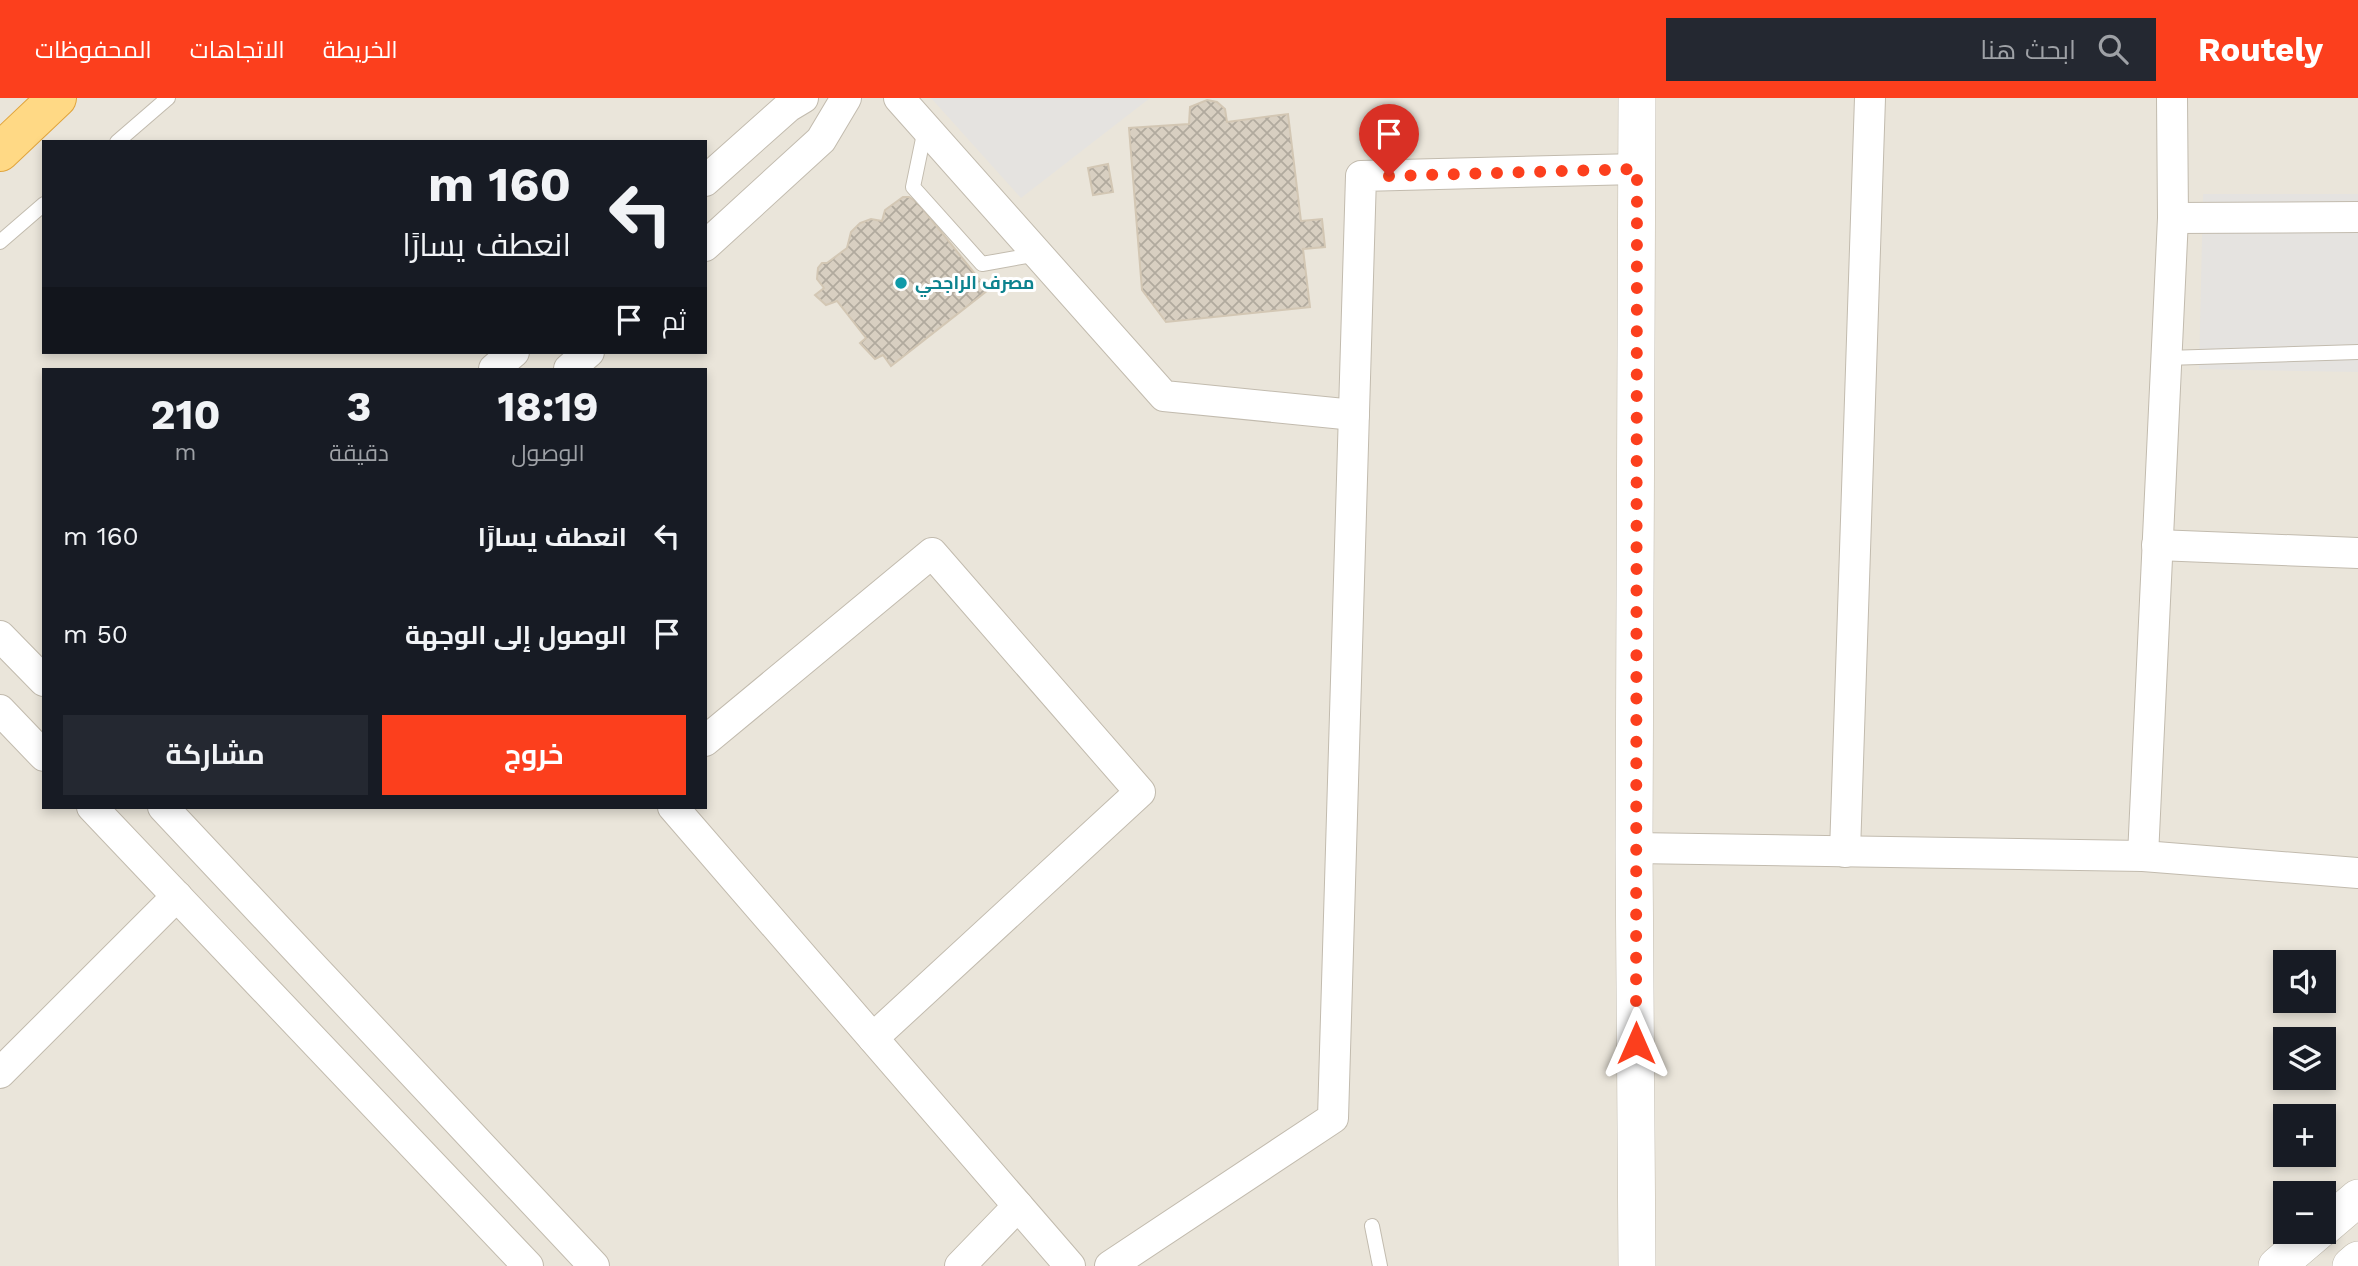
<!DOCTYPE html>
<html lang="ar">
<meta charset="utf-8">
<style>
:root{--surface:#171b24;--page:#242831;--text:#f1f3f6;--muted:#9ea1a6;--accent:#fc3f1d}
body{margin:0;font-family:"Work Sans",Cairo,sans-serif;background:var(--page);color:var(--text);direction:rtl;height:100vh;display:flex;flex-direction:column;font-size:26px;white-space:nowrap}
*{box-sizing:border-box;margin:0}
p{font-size:23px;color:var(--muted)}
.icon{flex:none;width:38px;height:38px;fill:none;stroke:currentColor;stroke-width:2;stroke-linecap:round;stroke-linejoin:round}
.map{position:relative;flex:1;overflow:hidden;direction:ltr}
.drawer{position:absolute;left:42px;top:270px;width:665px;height:441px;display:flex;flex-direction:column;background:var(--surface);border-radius:0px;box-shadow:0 4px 10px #0003;direction:rtl}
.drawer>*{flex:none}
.hud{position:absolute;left:42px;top:42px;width:665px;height:214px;border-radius:0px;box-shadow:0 4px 10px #0003;direction:rtl;background:#171b24;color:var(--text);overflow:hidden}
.tools{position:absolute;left:2273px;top:852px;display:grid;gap:14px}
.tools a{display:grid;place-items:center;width:63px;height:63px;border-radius:0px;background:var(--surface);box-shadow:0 4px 10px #0003;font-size:35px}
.pin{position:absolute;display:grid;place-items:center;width:60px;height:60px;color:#fff;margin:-72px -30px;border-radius:50% 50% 50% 0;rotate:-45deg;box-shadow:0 0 7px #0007}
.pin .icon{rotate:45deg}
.me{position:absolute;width:77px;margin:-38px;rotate:0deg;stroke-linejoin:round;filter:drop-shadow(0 0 5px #0008)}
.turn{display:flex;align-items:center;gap:24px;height:147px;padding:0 21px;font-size:32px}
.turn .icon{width:91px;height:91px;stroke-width:2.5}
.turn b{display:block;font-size:49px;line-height:60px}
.then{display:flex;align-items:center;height:66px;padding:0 21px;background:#0003;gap:14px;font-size:26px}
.eta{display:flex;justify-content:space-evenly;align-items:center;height:119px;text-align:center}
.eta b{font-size:42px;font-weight:700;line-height:49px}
.primary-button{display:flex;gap:14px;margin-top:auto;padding:14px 21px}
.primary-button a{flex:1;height:80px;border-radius:0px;background:var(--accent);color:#fff;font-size:28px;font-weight:700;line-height:80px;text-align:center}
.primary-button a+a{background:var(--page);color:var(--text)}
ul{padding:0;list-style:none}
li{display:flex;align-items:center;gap:21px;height:98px;padding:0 21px}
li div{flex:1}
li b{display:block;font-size:26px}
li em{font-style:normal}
header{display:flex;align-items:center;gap:42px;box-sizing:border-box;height:98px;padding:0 35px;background:var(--accent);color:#fff}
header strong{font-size:33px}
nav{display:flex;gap:38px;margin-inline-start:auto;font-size:24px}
.search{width:490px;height:63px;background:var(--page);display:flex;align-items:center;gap:18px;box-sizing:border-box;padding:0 24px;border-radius:0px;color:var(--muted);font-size:26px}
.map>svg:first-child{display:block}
</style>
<header>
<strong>Routely</strong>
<div class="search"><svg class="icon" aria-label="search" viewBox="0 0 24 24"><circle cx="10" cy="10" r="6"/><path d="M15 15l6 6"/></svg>ابحث هنا</div>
<nav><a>الخريطة</a><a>الاتجاهات</a><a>المحفوظات</a></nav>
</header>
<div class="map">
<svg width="2358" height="1168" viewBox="0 0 2358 1168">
<defs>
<pattern id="building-cross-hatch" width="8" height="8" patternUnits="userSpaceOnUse" patternTransform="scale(1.75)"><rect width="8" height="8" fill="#d8cfc1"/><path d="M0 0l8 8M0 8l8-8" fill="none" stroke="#b1aa9e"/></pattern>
</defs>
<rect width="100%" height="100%" fill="#f6f3ec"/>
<path fill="#eae5da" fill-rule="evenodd" d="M0,0H2358V1168H0ZM44,44H705V254H44ZM44,271H705V709H44ZM2286,864H2324V903H2286ZM2286,942H2324V980H2286ZM2286,1018H2324V1057H2286ZM2286,1096H2324V1134H2286Z"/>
<g fill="#e5e3e0">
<polygon points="931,0 1150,0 1021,100"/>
<polygon points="2203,96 2358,96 2358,274 2199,271"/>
</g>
<g fill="url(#building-cross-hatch)" stroke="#d3c7b4" stroke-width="2">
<polygon points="1207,2 1217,4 1225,11 1227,24 1288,16 1301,123 1322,121 1325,149 1303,151 1310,209 1166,224 1142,192 1129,30 1189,26 1190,9"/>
<polygon points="1108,66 1113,94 1093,97 1088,70"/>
<polygon points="903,99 909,99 918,105 988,192 891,268 883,257 875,261 860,245 866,240 837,203 826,207 815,197 824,190 817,181 818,170 822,165 827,165 847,150 851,134 860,125 871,121 882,123 885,112"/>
</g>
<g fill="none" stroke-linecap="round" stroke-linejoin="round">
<g stroke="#c2bbae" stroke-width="16">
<g id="service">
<polyline points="925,31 913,89 982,166 1038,156"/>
<polyline points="117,44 168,0"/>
<polyline points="0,144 44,106"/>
<polyline points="2166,260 2358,254"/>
<polyline points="1372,1128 1380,1168"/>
</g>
</g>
<g stroke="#c2bbae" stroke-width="32">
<g id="minor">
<polyline points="899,0 1164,298 1354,317"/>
<polyline points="705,83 788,9 803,0"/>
<polyline points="2173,120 2358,119"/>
<polyline points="705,148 821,42 846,0"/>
<polyline points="494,271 514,254"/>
<polyline points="569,271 589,254"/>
<polyline points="2157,447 2358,455"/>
<polyline points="0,538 44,583"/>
<polyline points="0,612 44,658"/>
<polyline points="705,643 932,455 1140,694 873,940"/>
<polyline points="92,709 528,1168"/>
<polyline points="163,709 594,1168"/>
<polyline points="673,709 1070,1168"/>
<polyline points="1634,750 2143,758 2358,775"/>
<polyline points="1845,754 1870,0"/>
<polyline points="2143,758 2173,120 2172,0"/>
<polyline points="0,975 177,798"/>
<polyline points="960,1168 1018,1108"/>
<polyline points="1110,1168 1333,1020 1361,78 1637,71"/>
</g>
</g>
<g stroke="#c2bbae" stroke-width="38">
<g id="tertiary">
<polyline points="1637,0 1634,750 1637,1168"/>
<polyline points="2324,1129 2358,1100"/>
<polyline points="2277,1168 2317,1134"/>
<polyline points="2351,1168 2358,1162"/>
</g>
</g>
<g stroke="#e0a43c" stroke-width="40">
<polyline id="trunk" points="0,54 57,0"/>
</g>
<use href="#service" stroke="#fff" stroke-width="14"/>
<use href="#minor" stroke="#fff" stroke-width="30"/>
<use href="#tertiary" stroke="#fff" stroke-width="37"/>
<use href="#trunk" stroke="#ffd985" stroke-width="38"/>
</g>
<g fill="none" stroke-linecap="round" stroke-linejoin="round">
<polyline stroke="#fc3f1d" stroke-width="12" stroke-dasharray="0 21.6" points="1389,78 1637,71 1636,945"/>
</g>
<circle fill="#0f9aa8" stroke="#fff" stroke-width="2.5" cx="901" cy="185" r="7"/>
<g text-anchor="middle" stroke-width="6" stroke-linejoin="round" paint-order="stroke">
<g font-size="18" font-weight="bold" fill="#0d838f" stroke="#fff" text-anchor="start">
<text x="915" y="191">مصرف الراجحي</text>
</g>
</g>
</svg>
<div class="tools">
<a><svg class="icon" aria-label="sound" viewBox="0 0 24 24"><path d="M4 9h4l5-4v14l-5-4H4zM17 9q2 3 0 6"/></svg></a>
<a><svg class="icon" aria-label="layers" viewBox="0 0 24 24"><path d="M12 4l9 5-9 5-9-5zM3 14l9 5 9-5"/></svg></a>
<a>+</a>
<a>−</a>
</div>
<div class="pin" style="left:1389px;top:78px;background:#d93025"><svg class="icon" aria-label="arrive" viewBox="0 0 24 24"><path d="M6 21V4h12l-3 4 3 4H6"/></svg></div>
<svg class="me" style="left:1636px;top:945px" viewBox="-20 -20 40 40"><path d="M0-17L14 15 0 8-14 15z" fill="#fc3f1d" stroke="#fff" stroke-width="4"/></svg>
<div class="hud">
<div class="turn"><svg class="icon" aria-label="left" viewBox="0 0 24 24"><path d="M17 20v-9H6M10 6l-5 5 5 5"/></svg><div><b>160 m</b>انعطف يسارًا</div></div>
<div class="then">ثم<svg class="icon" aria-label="arrive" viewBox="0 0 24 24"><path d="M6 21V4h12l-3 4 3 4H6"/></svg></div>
</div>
<section class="drawer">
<div class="eta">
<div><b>18:19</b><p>الوصول</p></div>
<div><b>3</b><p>دقيقة</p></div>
<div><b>210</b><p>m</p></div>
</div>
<ul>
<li><svg class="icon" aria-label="left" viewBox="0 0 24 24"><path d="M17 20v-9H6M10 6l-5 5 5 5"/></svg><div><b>انعطف يسارًا</b></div><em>160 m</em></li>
<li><svg class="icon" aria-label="arrive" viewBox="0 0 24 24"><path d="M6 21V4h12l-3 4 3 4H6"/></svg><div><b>الوصول إلى الوجهة</b></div><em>50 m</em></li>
</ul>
<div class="primary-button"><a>خروج</a><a>مشاركة</a></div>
</section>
</div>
